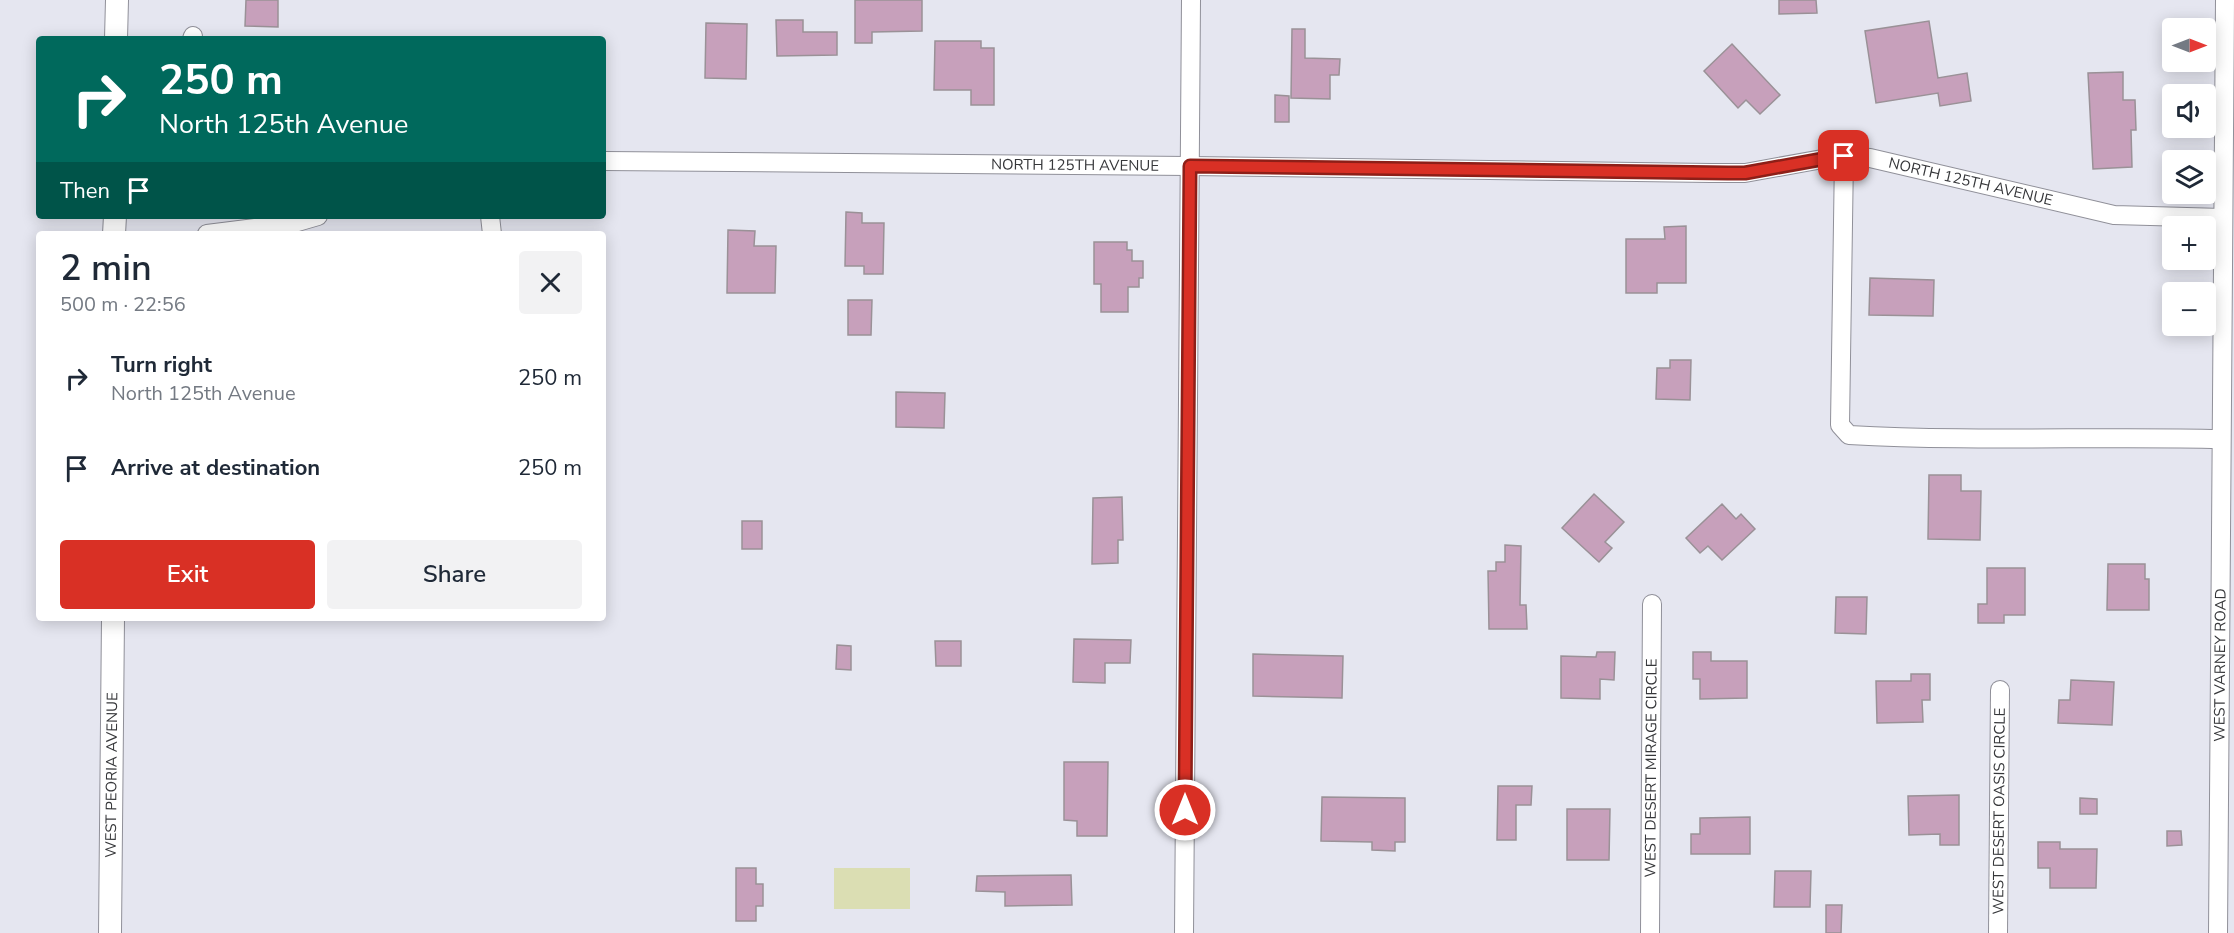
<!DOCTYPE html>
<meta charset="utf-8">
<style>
:root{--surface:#fff;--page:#f2f2f3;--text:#1f2937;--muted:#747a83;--accent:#d93025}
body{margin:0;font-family:"Nunito Sans",sans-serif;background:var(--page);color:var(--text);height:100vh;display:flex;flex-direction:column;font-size:22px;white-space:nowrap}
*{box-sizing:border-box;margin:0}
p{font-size:20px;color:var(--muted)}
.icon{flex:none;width:33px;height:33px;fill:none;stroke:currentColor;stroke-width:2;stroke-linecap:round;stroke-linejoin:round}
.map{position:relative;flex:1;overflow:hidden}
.side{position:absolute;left:36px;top:231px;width:570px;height:390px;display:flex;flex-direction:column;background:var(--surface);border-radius:6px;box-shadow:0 3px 15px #0003}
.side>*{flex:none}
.banner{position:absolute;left:36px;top:36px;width:570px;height:183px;border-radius:6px;box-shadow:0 3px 15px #0003;background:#00695c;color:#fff;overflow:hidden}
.needle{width:39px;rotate:90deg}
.fabs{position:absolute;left:2162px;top:18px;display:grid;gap:12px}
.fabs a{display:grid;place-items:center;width:54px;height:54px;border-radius:6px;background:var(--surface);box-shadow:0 3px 15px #0003;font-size:30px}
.pin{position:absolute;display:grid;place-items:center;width:51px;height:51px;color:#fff;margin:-26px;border-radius:12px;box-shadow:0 3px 9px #0006}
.me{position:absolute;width:66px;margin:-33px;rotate:0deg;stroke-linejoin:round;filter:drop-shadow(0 0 4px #0008)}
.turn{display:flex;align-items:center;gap:21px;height:126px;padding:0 24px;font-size:27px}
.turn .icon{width:78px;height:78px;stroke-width:2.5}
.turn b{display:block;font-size:42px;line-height:51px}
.then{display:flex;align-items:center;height:57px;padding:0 24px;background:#0003;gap:12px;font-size:22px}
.round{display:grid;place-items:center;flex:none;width:63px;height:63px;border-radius:6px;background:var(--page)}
.head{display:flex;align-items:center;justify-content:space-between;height:102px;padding:0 24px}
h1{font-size:36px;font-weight:600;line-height:45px}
.action{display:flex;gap:12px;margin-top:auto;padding:12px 24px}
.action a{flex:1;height:69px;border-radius:6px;background:var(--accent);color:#fff;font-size:24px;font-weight:600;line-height:69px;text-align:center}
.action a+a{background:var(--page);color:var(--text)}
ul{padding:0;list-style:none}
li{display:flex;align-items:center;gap:18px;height:90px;padding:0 24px}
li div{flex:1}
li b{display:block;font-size:22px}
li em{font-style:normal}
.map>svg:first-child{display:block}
</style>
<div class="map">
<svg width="2234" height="933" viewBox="0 0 2234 933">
<rect width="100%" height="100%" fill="#e5e6f0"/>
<rect fill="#dbdeb3" x="834" y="868" width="76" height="41"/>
<g fill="#c7a0bb" stroke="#9a9197" stroke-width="1.5">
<polygon points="246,0 278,0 278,27 245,26"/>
<polygon points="855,0 922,0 922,31 872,32 872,43 855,43"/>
<polygon points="1779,0 1816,0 1817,13 1779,14"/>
<polygon points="776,20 803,20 803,32 837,32 837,55 777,56"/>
<polygon points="1929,21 1938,78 1967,73 1971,101 1940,106 1938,93 1876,103 1865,31"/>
<polygon points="706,23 747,24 746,79 705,78"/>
<polygon points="1292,29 1305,29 1305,58 1340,59 1339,75 1330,75 1330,99 1291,98"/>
<polygon points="935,41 981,41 981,48 994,48 994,105 971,105 971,90 934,90"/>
<polygon points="1732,44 1780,95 1760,114 1746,100 1738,108 1704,71"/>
<polygon points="2123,72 2123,100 2135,100 2136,130 2131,130 2132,167 2093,169 2088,73"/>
<polygon points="1275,95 1289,96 1289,122 1275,122"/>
<polygon points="846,212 862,213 862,223 884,223 883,274 864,274 864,266 845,266"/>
<polygon points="1686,226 1686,283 1657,283 1657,293 1626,293 1626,239 1665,239 1664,227"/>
<polygon points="728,230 755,231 754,246 776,246 775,293 727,293"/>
<polygon points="1094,242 1127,242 1127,250 1132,250 1132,261 1143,261 1143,278 1139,278 1139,287 1128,287 1128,312 1101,312 1101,284 1094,284"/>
<polygon points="1870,278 1934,280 1933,316 1869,315"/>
<polygon points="848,300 872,300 871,335 848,335"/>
<polygon points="1670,360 1691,360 1690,400 1656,399 1657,368 1670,368"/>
<polygon points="896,392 945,393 944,428 896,427"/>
<polygon points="1929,475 1961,475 1961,491 1981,491 1980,540 1928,539"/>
<polygon points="1594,494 1624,522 1605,542 1612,548 1599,562 1562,528"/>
<polygon points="1122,497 1123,540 1118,540 1118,563 1092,564 1093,498"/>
<polygon points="1722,504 1736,519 1741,514 1755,529 1722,560 1708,546 1700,553 1686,538"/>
<rect x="742" y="521" width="20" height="28"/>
<polygon points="1505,545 1521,546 1520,605 1526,605 1527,629 1489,629 1488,571 1496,571 1496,562 1505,562"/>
<polygon points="2108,564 2145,564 2145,579 2149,579 2149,610 2107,610"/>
<polygon points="1987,568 2025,568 2025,615 2004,615 2004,623 1978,623 1978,604 1987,604"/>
<polygon points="1836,597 1867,597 1866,634 1835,633"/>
<polygon points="1074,639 1131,640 1130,663 1105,663 1105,683 1073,682"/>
<polygon points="935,641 961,641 961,666 936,666"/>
<polygon points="837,645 851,646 851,670 836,669"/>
<polygon points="1597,652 1615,652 1614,680 1600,679 1600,699 1561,698 1561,656 1596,657"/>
<polygon points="1693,652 1711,652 1711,661 1747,661 1747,698 1700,699 1700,679 1693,679"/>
<polygon points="1253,654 1343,656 1342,698 1253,696"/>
<polygon points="1911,674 1930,674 1930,700 1922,700 1923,722 1877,723 1876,681 1911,681"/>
<polygon points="2071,680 2114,682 2112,725 2058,723 2059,700 2070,700"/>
<polygon points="1064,762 1108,762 1107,836 1077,836 1077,821 1064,820"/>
<polygon points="1498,786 1532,786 1531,805 1516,805 1516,840 1497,840"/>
<polygon points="1959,795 1959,845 1940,845 1940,834 1909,835 1908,796"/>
<polygon points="1322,797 1405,798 1405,842 1395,842 1395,851 1372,850 1372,842 1321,841"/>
<polygon points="2080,798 2097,799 2097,814 2080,814"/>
<polygon points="1567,809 1610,809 1609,860 1567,860"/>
<polygon points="1750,817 1750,854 1691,854 1691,834 1700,834 1700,818"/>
<polygon points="2167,831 2181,831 2182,845 2167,846"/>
<polygon points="2038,842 2060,842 2060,849 2097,849 2096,888 2050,888 2050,868 2038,868"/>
<polygon points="736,868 756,868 756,884 763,884 763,906 756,906 756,921 736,921"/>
<polygon points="1775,871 1811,871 1810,907 1774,907"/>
<polygon points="1071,875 1072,905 1005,906 1005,892 976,891 977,876"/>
<polygon points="1826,905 1842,905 1841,933 1826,933"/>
</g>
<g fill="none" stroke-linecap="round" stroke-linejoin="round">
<g stroke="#909099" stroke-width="20">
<g id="minor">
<polyline points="192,39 193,36"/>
<path d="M1844,156L1840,425L1849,435C1973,442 2097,436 2221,439"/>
<path id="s1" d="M603,161L1189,166L1711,173H1745L1839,156L1870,158L2114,215L2223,218"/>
<polyline points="490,216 492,234"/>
<polyline points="207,234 294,223 318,216"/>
<polyline points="1184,933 1191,0"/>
<path id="s2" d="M1650,933L1652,604"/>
<path id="s3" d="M1998,933L2000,690"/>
<path id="s4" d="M2218,933L2225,0"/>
</g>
</g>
<g stroke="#909099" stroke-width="24">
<g id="major">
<polyline points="116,39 117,0"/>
<polyline points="114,234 115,216"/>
<path id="s5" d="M110,933L113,618"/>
</g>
</g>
<use href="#minor" stroke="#fff" stroke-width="18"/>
<use href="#major" stroke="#fff" stroke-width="22"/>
</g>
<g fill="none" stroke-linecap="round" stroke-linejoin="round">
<g stroke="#8d1f18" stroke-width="15">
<polyline id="route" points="1185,810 1190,166 1728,173 1745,173 1839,156 1844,156"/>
</g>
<use href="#route" stroke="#d93025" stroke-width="10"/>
</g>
<g text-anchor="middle" stroke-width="4.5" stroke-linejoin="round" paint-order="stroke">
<g font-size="15" fill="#36373a" stroke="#f3f3fd">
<text dy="5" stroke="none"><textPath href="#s1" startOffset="472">NORTH 125TH AVENUE</textPath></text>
<text dy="5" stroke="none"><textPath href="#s1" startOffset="1372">NORTH 125TH AVENUE</textPath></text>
<text dy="5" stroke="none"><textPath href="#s4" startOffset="268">WEST VARNEY ROAD</textPath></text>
<text dy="5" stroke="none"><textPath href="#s2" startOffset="165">WEST DESERT MIRAGE CIRCLE</textPath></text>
<text dy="5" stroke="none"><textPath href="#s5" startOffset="158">WEST PEORIA AVENUE</textPath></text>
<text dy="5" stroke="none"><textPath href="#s3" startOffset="122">WEST DESERT OASIS CIRCLE</textPath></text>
</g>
</g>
</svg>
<div class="fabs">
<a><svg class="needle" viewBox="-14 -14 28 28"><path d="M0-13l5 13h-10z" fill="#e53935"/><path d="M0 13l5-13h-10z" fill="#747a83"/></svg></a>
<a><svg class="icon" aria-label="sound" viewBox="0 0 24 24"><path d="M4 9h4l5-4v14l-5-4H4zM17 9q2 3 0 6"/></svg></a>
<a><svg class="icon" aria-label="layers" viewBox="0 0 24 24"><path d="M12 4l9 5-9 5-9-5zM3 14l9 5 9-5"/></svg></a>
<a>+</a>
<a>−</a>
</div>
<div class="pin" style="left:1844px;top:156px;background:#d93025"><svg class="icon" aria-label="arrive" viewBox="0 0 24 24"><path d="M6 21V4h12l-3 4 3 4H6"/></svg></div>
<svg class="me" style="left:1185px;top:810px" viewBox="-20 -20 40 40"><circle r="17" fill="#d93025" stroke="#fff" stroke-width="3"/><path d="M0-11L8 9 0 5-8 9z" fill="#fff"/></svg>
<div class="banner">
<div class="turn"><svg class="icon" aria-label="right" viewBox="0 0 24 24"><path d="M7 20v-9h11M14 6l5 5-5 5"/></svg><div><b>250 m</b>North 125th Avenue</div></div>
<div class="then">Then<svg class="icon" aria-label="arrive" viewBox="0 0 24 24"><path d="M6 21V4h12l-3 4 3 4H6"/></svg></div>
</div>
<section class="side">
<div class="head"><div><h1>2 min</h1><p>500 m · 22:56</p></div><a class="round"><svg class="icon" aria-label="close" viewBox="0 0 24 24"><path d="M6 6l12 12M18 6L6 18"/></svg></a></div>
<ul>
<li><svg class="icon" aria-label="right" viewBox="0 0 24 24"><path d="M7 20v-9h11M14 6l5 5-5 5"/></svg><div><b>Turn right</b><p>North 125th Avenue</p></div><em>250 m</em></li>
<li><svg class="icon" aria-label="arrive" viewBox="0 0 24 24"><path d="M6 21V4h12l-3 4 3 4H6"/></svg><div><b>Arrive at destination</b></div><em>250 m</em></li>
</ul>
<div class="action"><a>Exit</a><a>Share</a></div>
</section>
</div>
